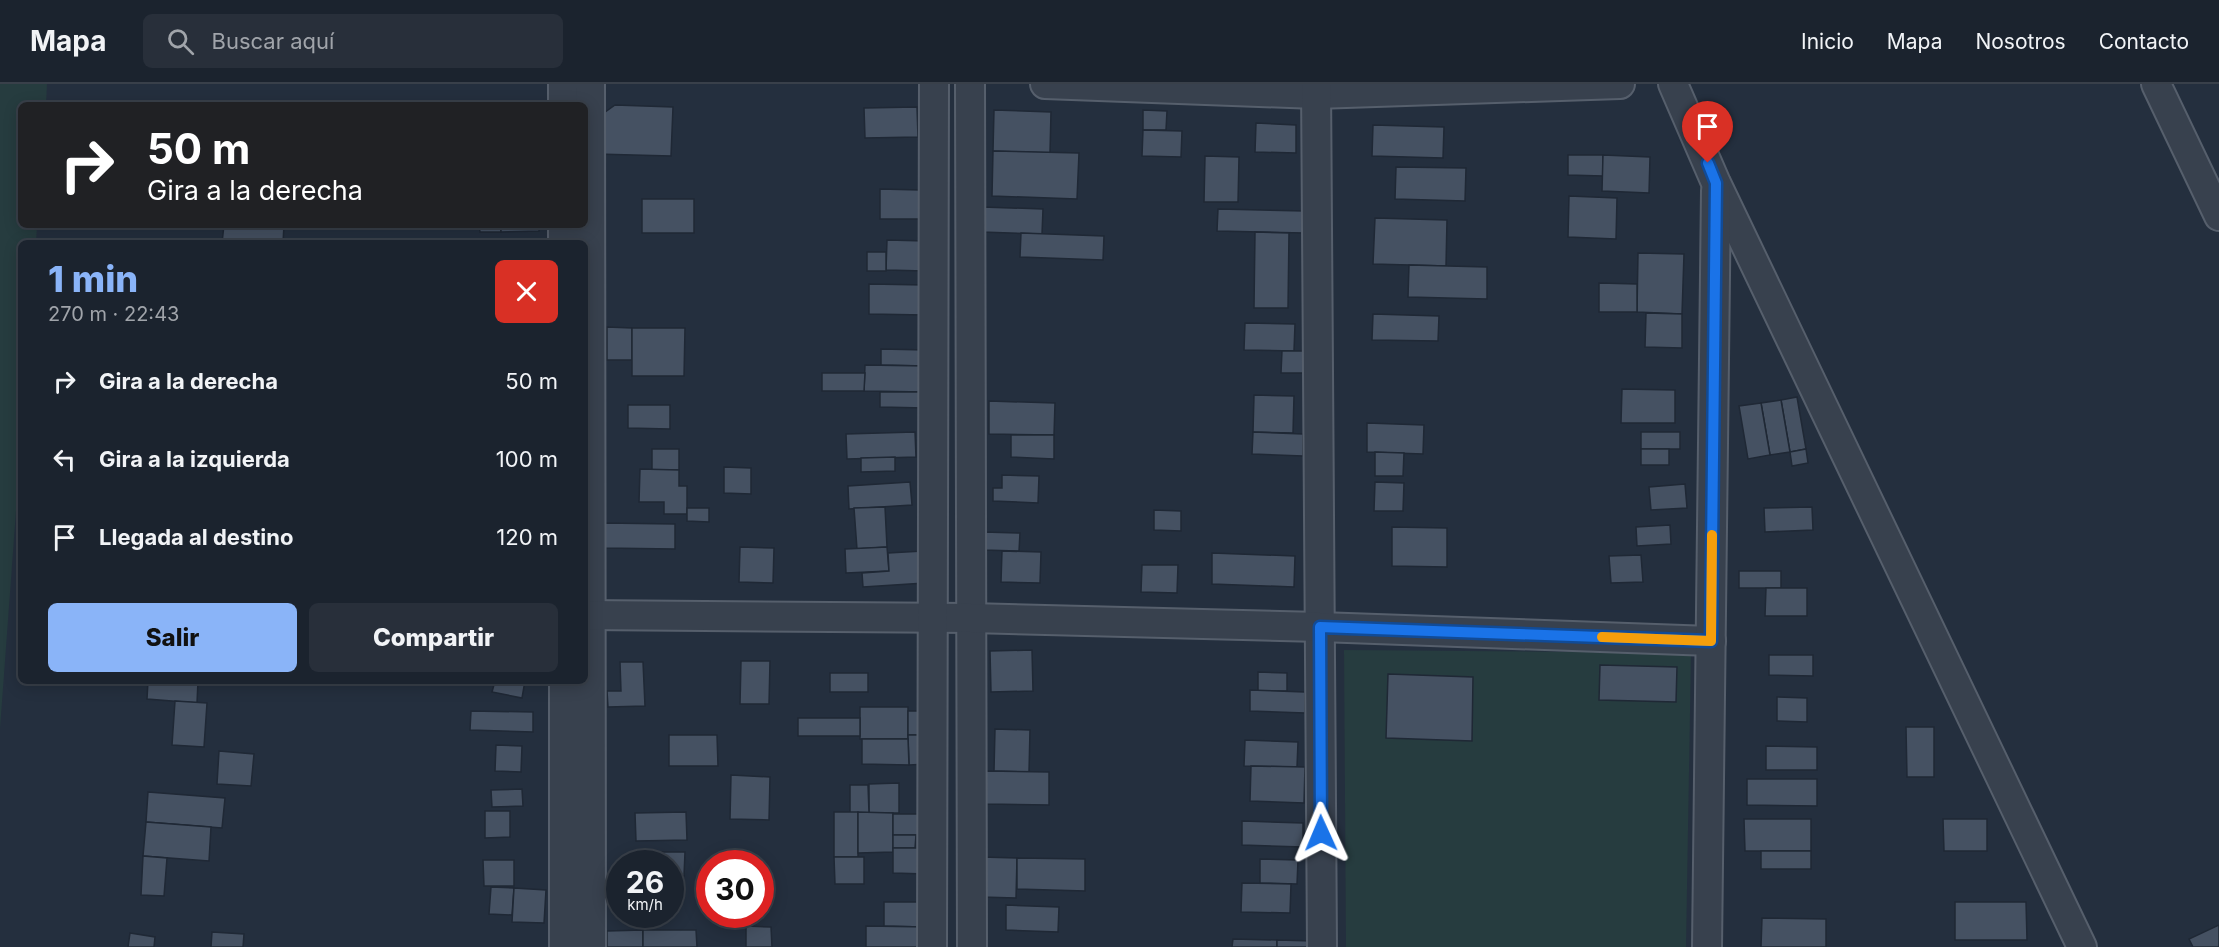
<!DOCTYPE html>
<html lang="es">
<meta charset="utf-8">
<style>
:root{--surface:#1b232e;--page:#282f3a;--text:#f1f3f6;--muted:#a0a4aa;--line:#39404a;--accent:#8ab4f8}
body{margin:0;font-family:Inter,sans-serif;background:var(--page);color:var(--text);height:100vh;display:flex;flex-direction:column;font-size:22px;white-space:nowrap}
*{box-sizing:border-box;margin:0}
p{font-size:20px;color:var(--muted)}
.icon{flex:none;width:33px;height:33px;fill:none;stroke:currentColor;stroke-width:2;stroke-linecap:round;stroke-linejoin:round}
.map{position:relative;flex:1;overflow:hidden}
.details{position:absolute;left:18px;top:156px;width:570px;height:444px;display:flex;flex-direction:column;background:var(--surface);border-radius:9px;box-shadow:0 3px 15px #0003,0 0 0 2px var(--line)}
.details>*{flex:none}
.top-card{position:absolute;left:18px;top:18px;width:570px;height:126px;border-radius:9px;box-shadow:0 3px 15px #0003,0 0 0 2px var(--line);background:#202124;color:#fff;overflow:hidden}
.speed{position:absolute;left:606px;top:766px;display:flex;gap:12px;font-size:30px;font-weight:700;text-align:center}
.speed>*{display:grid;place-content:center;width:78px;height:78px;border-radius:50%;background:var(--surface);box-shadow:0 3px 15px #0003,0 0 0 2px var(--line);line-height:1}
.speed small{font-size:15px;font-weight:400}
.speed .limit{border:9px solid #d22;background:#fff;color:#111}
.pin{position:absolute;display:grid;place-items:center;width:51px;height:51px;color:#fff;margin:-62px -26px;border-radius:50% 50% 50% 0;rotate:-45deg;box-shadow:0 0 6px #0007}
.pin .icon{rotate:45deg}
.me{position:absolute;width:66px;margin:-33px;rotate:359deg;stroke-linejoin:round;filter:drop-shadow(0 0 4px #0008)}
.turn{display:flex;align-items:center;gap:21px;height:126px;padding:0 30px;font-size:27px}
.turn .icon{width:78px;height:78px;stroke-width:2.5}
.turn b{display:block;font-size:42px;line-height:51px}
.round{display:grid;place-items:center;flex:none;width:63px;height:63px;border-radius:9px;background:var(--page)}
.summary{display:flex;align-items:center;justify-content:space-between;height:102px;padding:0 30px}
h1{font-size:36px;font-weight:800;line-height:45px;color:var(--accent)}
.cta{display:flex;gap:12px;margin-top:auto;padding:12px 30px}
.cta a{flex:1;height:69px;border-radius:9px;background:var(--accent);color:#111;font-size:24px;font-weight:800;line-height:69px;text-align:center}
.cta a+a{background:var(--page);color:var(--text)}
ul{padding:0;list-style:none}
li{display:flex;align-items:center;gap:18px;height:78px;padding:0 30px}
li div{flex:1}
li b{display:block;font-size:22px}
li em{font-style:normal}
header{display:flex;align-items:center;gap:36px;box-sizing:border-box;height:84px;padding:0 30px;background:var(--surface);border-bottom:2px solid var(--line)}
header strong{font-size:28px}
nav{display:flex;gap:33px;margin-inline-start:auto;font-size:21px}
.search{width:420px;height:54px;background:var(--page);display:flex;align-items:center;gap:15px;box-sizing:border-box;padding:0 21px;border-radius:9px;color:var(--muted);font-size:22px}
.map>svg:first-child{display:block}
</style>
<header>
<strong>Mapa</strong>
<div class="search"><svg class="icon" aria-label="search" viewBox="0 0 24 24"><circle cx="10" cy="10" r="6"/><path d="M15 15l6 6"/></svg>Buscar aquí</div>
<nav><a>Inicio</a><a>Mapa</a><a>Nosotros</a><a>Contacto</a></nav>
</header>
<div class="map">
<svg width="2219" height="863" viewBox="0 0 2219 863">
<rect width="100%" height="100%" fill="#242f3e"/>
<g fill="#263c3f">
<polygon points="0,0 47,0 46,21 21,21 21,141 37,141 36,159 21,159 21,359 0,645"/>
<polygon points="1344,566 1691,569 1686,863 1346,863"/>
</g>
<g fill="#455162" stroke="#1f2835" stroke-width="1.5">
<polygon points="615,21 673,23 671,72 596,70 597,34"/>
<polygon points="917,23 918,53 865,54 864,24"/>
<polygon points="994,26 1051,28 1050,69 993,67"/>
<polygon points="1143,26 1167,27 1166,46 1143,46"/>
<polygon points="1256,39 1296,41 1296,69 1255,68"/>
<polygon points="1373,41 1444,43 1443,74 1372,72"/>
<polygon points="1143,46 1182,47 1181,73 1142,72"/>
<polygon points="993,67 1079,69 1077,115 992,112"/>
<polygon points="1568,71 1603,71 1603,92 1568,91"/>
<polygon points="1603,71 1650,73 1649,109 1602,107"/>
<polygon points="1205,72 1239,73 1238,118 1204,118"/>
<polygon points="1396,83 1466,84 1465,117 1395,115"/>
<polygon points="880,105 920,106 920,135 880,135"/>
<polygon points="1569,112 1617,114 1616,155 1568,153"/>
<rect x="642" y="115" width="52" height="34"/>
<polygon points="982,123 1043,125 1042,150 981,148"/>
<polygon points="1218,125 1305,127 1304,149 1217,147"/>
<polygon points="1375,134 1447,136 1446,182 1373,180"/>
<polygon points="224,141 284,141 283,159 222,159"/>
<polygon points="479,141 501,141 501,148 480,148"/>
<polygon points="501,141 539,141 539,147 501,148"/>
<polygon points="1255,148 1289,149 1288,224 1254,224"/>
<polygon points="1021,149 1104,152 1103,176 1020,173"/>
<polygon points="887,156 926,157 925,187 886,186"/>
<rect x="867" y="168" width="19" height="19"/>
<polygon points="1638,169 1684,170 1682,230 1637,228"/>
<polygon points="1409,181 1487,183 1487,215 1408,213"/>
<polygon points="1599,199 1637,200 1637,228 1599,228"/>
<polygon points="869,200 925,201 925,231 869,230"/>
<polygon points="1646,229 1682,230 1682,264 1645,263"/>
<polygon points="1373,230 1439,232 1438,257 1372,256"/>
<polygon points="1245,239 1295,240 1294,267 1244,266"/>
<polygon points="607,243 632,244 632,276 607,276"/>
<polygon points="632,244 685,244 684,292 632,292"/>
<polygon points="881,265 926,266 926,282 881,281"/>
<polygon points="1282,267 1305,267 1305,289 1281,289"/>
<polygon points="865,281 926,282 925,308 864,307"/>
<polygon points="822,289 865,289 864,307 822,307"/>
<polygon points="1622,305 1675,306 1675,339 1621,339"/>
<polygon points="880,308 925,308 925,324 880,323"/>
<polygon points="1254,311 1294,312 1293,349 1253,348"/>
<polygon points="1797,313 1806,365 1790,368 1781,316"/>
<polygon points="1781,316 1790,368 1770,371 1761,319"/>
<polygon points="989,317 1055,319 1054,351 989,350"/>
<polygon points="1761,319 1770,371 1748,375 1739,322"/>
<polygon points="628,321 670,321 670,345 628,344"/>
<polygon points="1367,339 1424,341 1423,370 1367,368"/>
<polygon points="915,348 916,373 847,375 846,350"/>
<polygon points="1253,348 1303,350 1303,372 1252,370"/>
<rect x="1641" y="348" width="39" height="17"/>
<polygon points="1011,351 1054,351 1054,375 1011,373"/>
<rect x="652" y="365" width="27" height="21"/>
<rect x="1641" y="365" width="28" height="16"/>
<polygon points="1806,365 1808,379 1792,382 1790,368"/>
<polygon points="1375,368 1404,369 1403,392 1375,392"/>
<polygon points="895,373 895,387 861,388 861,374"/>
<polygon points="724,383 751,384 751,410 724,409"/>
<polygon points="640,385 679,386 679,402 687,402 687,430 664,430 664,418 639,418"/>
<polygon points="1002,391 1039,392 1038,419 993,417 993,404 1002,404"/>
<polygon points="910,398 912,421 849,425 848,402"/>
<polygon points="1375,398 1404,399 1403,427 1374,427"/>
<polygon points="1685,400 1687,424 1651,426 1649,403"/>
<polygon points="885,423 887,463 857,465 854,424"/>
<polygon points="1812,423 1813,446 1765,448 1764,424"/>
<polygon points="687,424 709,424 709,438 687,437"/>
<polygon points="1154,426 1181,427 1181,447 1154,446"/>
<polygon points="603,439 675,440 675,465 603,464"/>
<polygon points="1670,441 1671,460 1637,462 1636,443"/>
<polygon points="1392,443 1447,444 1447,483 1392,482"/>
<polygon points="983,448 1020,449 1019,467 983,466"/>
<polygon points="740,463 774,464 773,499 739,498"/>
<polygon points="887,463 889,487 846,489 845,465"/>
<polygon points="923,467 925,499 863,503 862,489 889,487 888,469"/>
<polygon points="1002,467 1041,468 1040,499 1001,498"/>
<polygon points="1212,469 1295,472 1294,503 1212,500"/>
<polygon points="1641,471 1643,498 1611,499 1609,472"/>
<polygon points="1142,481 1178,481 1177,509 1141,508"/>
<rect x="1739" y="487" width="42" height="17"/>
<polygon points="1766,504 1807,504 1807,532 1765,532"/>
<polygon points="1032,566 1033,607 991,608 990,567"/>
<polygon points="1769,571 1813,571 1813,592 1769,591"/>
<polygon points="741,577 770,577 769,620 740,620"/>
<polygon points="620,578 643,578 645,622 608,623 607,607 621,607"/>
<polygon points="1600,581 1677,583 1676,618 1599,616"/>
<polygon points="1258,588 1287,589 1287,607 1258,607"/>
<rect x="830" y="589" width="38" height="19"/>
<polygon points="1388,590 1473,593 1472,657 1386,654"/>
<polygon points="148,597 198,597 197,619 147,615"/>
<polygon points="495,597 525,597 522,614 492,608"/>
<polygon points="1250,606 1305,608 1305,629 1250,627"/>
<polygon points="1777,613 1807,614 1807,638 1777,637"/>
<polygon points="175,617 207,619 204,663 172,661"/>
<rect x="860" y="623" width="48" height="32"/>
<polygon points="471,627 533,628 533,648 470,646"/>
<rect x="908" y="627" width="20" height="24"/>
<rect x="798" y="634" width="62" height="18"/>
<polygon points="1906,643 1934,643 1934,693 1907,693"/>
<polygon points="995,645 1030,646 1029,688 994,687"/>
<polygon points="669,651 717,651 718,682 669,682"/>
<polygon points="908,651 928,651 928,680 909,681"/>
<polygon points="862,655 908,655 909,681 862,680"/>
<polygon points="1245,656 1298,658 1297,683 1244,682"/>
<polygon points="496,661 522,662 521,688 495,687"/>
<polygon points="1766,662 1817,663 1817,686 1766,686"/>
<polygon points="219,667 254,670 251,702 217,700"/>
<polygon points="1251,682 1305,683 1304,719 1250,717"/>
<polygon points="986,687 1049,688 1049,721 986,720"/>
<polygon points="731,691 770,693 769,736 730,735"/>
<polygon points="1747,695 1817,695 1817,722 1747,721"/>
<polygon points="899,699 899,729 869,729 869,700"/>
<polygon points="850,701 868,701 869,729 850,729"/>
<polygon points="522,705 523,722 492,723 491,706"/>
<polygon points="148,708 225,714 222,744 146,738"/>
<polygon points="485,727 510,727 510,753 485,754"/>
<polygon points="686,728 687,756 636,757 635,729"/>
<rect x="834" y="728" width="24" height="45"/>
<polygon points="858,728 893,729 893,768 858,769"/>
<rect x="893" y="730" width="36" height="21"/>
<polygon points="1744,735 1811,735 1811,767 1745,767"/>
<polygon points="1943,735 1987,735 1987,767 1944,767"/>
<polygon points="1242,737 1303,739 1303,763 1242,761"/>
<polygon points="146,738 211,743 209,777 143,772"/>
<polygon points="893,751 916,751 915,764 893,764"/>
<polygon points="893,764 926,764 926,790 893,789"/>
<rect x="1761" y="767" width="50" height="18"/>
<polygon points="644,768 685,768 684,792 670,792 670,780 644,780"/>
<polygon points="143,772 167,774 164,812 141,811"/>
<polygon points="834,773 864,773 864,800 835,800"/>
<polygon points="981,773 1017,774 1016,814 981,813"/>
<polygon points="1017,774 1085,775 1085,807 1017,805"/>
<polygon points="1260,775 1298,776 1297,800 1260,799"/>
<polygon points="483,776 514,776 514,802 484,802"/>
<polygon points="1242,799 1291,800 1290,829 1241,828"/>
<polygon points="491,803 514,804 512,831 489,830"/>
<polygon points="514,804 546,806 544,839 512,838"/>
<polygon points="884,818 922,818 922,843 884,842"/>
<polygon points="1955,818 2026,818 2027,856 1955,856"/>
<polygon points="1006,821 1059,823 1058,848 1006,846"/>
<polygon points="1762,834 1826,835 1826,863 1761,863"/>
<polygon points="2219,841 2219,863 2193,863 2189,855"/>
<polygon points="746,842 771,843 772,863 746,863"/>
<polygon points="866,842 929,843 929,863 866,863"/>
<polygon points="643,846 643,863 607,863 607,847"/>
<polygon points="643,846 696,846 697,863 643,863"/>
<polygon points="212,848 244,850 243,863 211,863"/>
<polygon points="130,849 155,853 154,863 128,863"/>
<polygon points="1233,855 1277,856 1277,863 1232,863"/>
<polygon points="1277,856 1313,857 1313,863 1277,863"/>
</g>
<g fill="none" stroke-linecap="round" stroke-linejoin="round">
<g stroke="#565f6c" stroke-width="32">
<g id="minor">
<polyline points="563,0 563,21"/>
<polyline points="590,0 591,863"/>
<polyline points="970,0 972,863"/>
<polyline points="1045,0 1316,10 1620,0"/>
<polyline points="1316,0 1322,863"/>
<polyline points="1673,0 1716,99 2082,863"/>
<polyline points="2156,0 2219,132"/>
<polyline points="563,141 563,159"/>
<polyline points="585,531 971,534 1320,543 1711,557"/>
<polyline points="564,597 564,863"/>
<polyline points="932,863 934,0"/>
<polyline points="1707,863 1716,107"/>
</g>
</g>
<use href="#minor" stroke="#38414e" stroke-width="28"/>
</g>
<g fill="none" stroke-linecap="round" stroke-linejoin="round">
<g stroke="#114b97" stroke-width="15">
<polyline id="route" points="1321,749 1320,543 1711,557 1716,99 1708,79"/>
</g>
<use href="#route" stroke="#1a73e8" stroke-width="10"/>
<polyline stroke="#f59e0b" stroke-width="10" points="1602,553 1711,557 1712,451"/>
</g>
</svg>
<div class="speed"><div>26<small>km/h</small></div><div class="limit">30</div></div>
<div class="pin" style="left:1708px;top:79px;background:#d93025"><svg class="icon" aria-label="arrive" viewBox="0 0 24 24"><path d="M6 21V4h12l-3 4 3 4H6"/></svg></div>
<svg class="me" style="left:1321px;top:749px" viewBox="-20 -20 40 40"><path d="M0-17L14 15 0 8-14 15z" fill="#1a73e8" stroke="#fff" stroke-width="4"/></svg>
<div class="top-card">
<div class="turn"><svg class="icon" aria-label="right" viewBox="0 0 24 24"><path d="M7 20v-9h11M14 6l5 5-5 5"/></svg><div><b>50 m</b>Gira a la derecha</div></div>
</div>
<section class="details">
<div class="summary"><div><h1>1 min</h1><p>270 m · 22:43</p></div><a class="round" style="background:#d93025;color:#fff"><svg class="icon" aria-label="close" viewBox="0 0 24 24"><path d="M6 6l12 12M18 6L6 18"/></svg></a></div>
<ul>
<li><svg class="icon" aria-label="right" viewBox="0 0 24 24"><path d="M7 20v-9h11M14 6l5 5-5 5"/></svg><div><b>Gira a la derecha</b></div><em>50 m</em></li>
<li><svg class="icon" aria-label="left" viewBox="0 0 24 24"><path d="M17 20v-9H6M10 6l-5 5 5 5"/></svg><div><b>Gira a la izquierda</b></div><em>100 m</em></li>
<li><svg class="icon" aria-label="arrive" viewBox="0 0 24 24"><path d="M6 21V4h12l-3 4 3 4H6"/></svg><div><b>Llegada al destino</b></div><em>120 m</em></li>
</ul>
<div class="cta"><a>Salir</a><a>Compartir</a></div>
</section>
</div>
